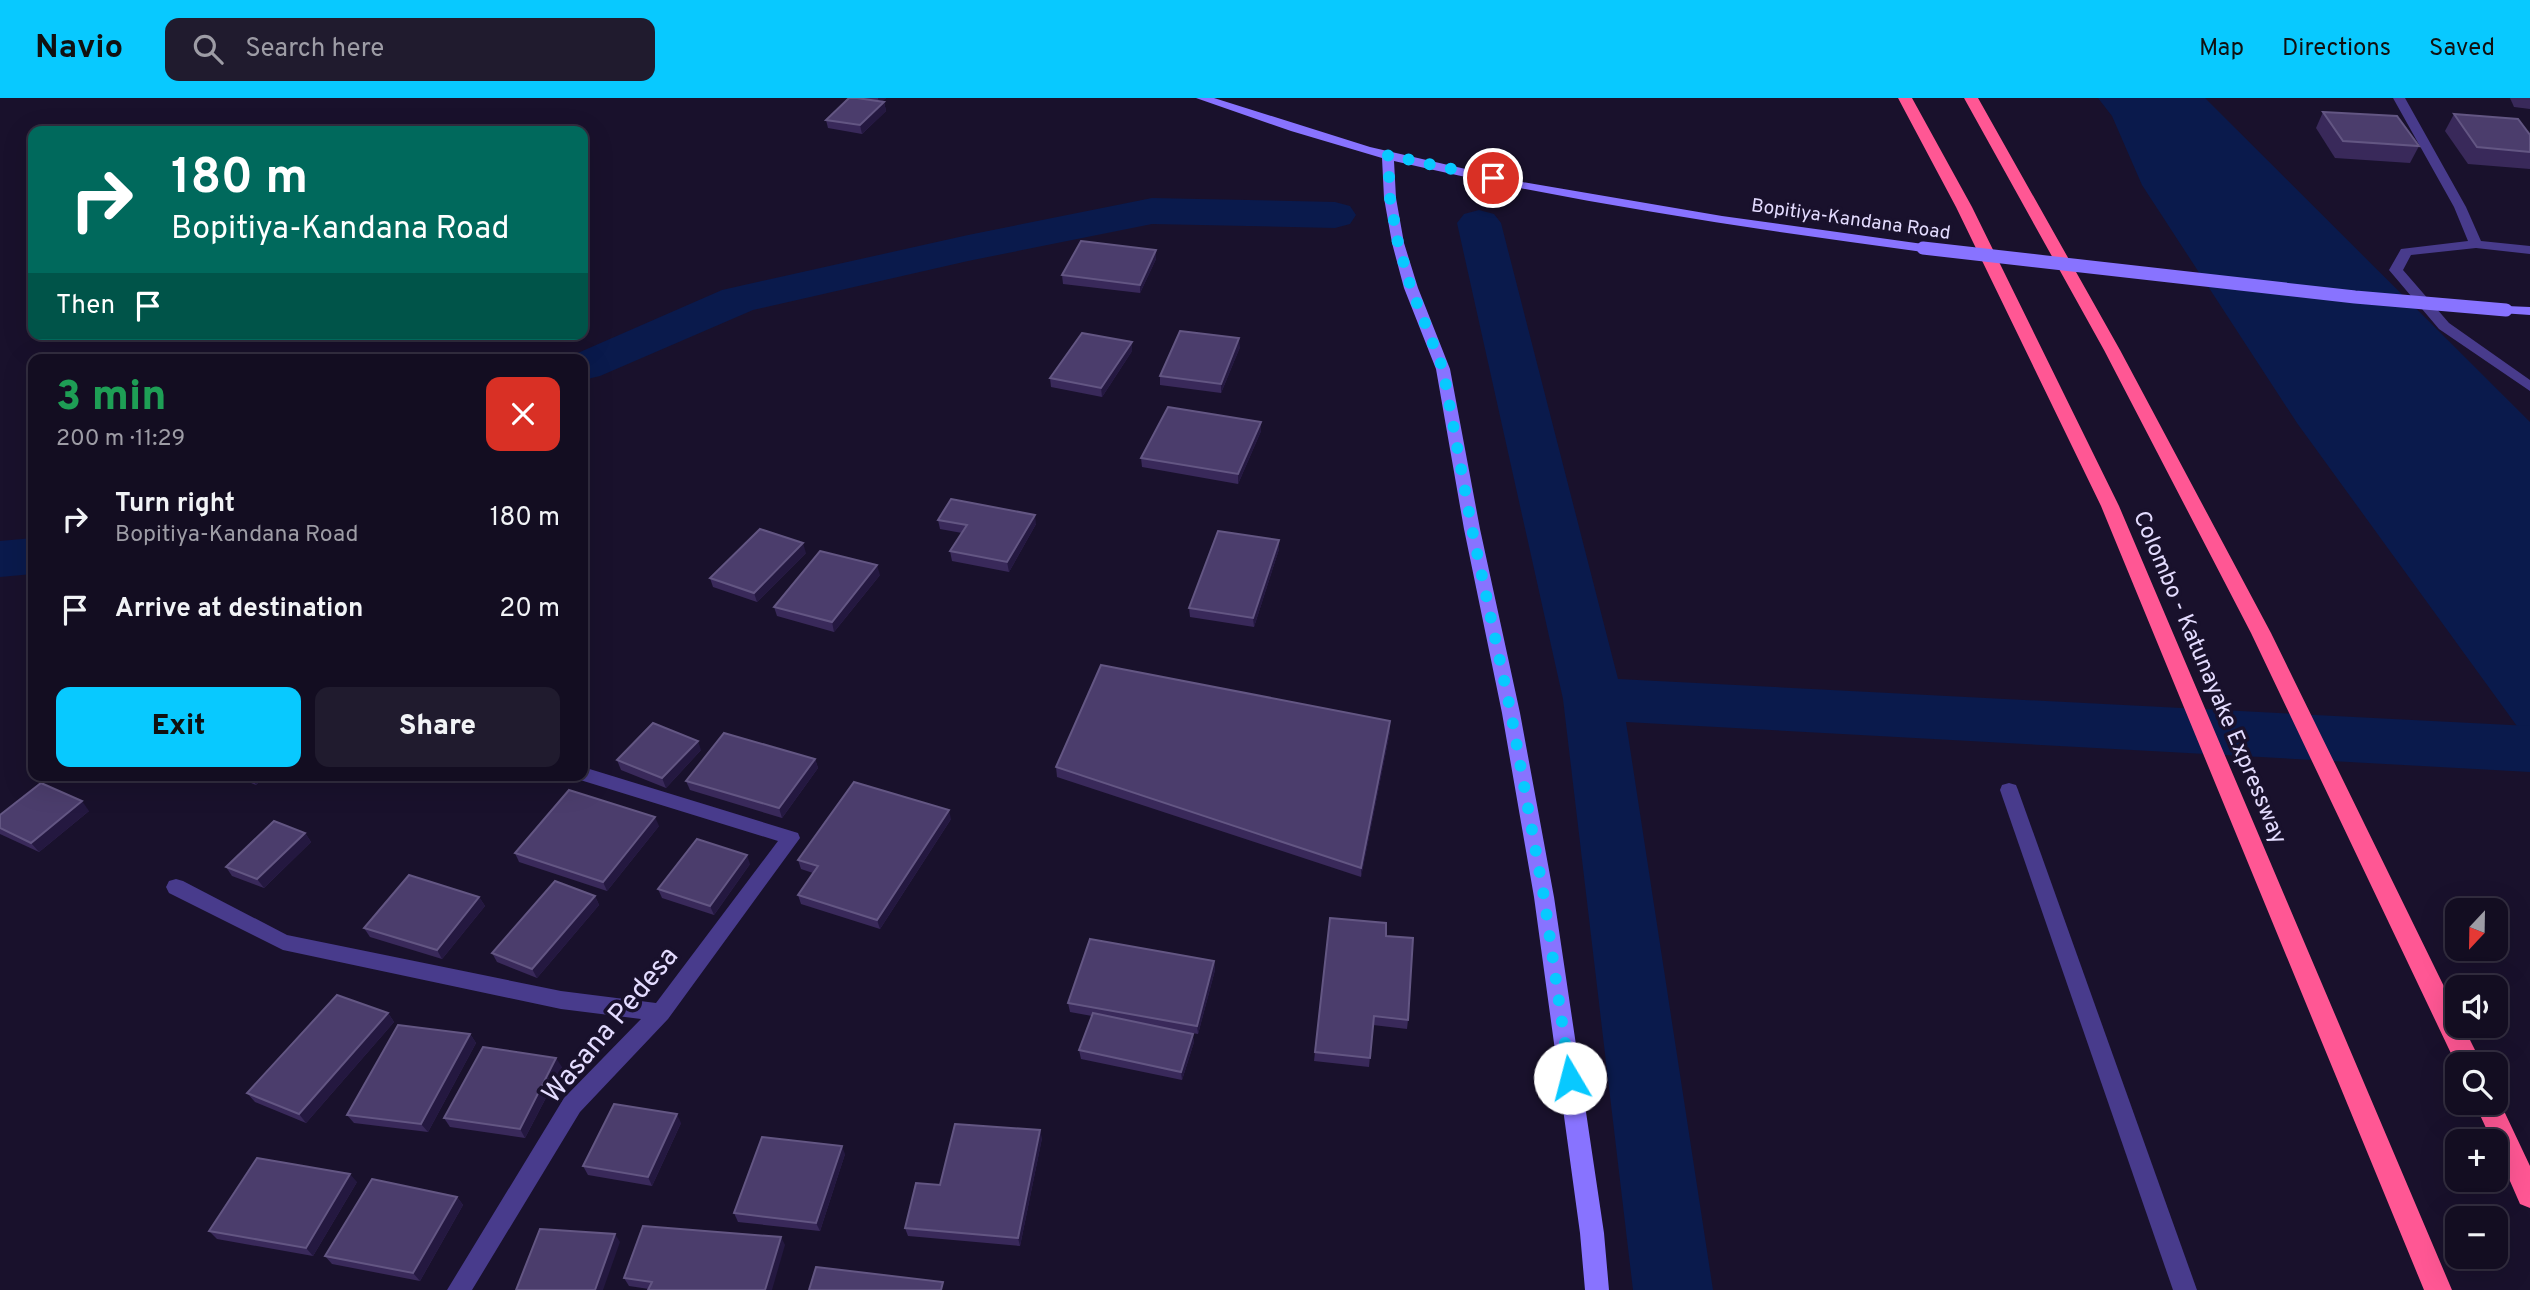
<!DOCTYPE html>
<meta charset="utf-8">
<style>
:root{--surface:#130d21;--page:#201b2e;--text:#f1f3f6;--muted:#9d9ca5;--line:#322d3f;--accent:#08c9ff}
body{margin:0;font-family:Overpass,sans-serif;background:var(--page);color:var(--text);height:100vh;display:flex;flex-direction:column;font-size:26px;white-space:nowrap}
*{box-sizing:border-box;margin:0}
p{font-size:23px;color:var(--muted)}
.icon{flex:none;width:38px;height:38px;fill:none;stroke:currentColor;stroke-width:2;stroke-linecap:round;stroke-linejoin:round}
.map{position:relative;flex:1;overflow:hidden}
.sheet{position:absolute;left:28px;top:256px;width:560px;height:427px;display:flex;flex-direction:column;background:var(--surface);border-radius:14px;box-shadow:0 7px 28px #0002,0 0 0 2px var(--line)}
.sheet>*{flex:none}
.top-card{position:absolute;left:28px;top:28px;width:560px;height:214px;border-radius:14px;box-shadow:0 7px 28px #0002,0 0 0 2px var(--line);background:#00695c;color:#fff;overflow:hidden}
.needle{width:46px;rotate:202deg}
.controls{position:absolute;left:2445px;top:800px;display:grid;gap:14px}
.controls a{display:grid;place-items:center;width:63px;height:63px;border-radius:14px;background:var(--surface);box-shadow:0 7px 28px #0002,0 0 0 2px var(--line);font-size:35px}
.pin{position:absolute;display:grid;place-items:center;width:60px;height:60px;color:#fff;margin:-30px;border:4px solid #fff;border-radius:50%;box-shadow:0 2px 7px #0007}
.me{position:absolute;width:77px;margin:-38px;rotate:352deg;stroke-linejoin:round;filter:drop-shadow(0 0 5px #0008)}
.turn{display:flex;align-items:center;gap:24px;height:147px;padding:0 28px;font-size:32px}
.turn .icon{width:91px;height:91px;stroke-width:2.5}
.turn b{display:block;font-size:49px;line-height:60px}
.then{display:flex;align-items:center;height:66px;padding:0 28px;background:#0003;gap:14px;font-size:26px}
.round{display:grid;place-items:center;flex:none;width:74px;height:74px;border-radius:14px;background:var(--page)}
.headline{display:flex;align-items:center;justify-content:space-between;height:119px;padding:0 28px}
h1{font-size:42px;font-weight:800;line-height:52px;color:#1e9e55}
.button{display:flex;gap:14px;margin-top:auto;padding:14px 28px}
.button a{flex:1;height:80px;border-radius:14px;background:var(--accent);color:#111;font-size:28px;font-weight:800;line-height:80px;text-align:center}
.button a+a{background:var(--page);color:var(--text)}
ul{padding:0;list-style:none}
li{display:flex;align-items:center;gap:21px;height:91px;padding:0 28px}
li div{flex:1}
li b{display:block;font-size:26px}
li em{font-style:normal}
header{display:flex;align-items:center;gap:42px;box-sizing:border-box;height:98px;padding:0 35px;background:var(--accent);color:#111}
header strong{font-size:33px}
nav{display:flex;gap:38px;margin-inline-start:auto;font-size:24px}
.search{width:490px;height:63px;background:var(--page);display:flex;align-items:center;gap:18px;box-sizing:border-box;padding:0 24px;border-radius:14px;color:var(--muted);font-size:26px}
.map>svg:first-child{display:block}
</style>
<header>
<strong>Navio</strong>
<div class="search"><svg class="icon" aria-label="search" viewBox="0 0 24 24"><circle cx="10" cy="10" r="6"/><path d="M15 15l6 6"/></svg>Search here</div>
<nav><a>Map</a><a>Directions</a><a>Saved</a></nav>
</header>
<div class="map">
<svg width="2530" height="1192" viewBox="0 0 2530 1192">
<rect width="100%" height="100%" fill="#19112c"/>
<polygon fill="#0a1a4c" points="2098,0 2205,0 2530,324 2530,646 2297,325 2142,87 2112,18"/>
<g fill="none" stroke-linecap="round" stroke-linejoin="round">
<g fill="#0a1a4c" fill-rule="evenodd">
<polygon points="1152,100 1335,104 1350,108 1356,117 1350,126 1335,130 1152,126 968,163 753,212 600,278 583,282 583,261 564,261 722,192 968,137"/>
<polygon points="1479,112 1494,116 1501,125 1618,581 2530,628 2530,674 1626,624 1713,1192 1633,1192 1563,601 1457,125 1464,116"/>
<polygon points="33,440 33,476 0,479 0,443"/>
</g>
<g fill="#483b8c" fill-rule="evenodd">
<polygon points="2393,0 2405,0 2466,109 2481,143 2530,148 2530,156 2476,150 2411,157 2403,172 2449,225 2530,282 2530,293 2439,231 2389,172 2401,151 2468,143 2454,109"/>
<polygon points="583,669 798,735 800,740 668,921 580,1014 472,1192 447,1192 564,1000 641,921 561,911 283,852 169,795 166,789 169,783 176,781 183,783 287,837 561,893 656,905 778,743 577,681 575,677 583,677"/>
<polygon points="2009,685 2016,687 2018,692 2197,1192 2173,1192 2000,692 2002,687"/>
</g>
<g fill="#8873ff" fill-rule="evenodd">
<path d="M1196,0H1214L1370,49L1522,84L1722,118L1923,146L1929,150L1923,154C1745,130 1569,104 1394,63L1396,100L1404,145L1418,190L1450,271L1480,431L1520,615L1554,799L1604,1135L1609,1192H1585L1580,1135L1534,799L1502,615L1464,431L1436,271L1404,190L1392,145L1384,100L1382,60L1291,33Z"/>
<polygon points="2506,208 2530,209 2530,217 2501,215 2501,209"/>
</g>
<g fill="#ff5794" fill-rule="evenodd">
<polygon points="1898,0 1912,0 1972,109 2119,408 2452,1192 2424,1192 2101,408 1956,109"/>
<polygon points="1964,0 1978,0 2120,252 2271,535 2457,915 2457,928 2463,928 2482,966 2457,968 2251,535 2104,252"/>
<polygon points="2496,996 2530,1068 2530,1110 2520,1106 2496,1051 2496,1043 2492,1043 2474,1004 2496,1004"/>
</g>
<polyline stroke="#8873ff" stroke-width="13" points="1923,150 2355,199 2506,212"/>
</g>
<g fill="#39295a">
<polygon points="849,0 886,0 881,4 884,4 886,13 862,36 828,30 826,22"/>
<polygon points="2510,0 2530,0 2530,11 2514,9"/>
<polygon points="2323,14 2419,48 2410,65 2335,60 2316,30"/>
<polygon points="2454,16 2530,37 2530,71 2468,66 2445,33"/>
<polygon points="1156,161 1140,195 1063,186 1062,177"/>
<polygon points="1240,249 1221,295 1160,287 1160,278"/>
<polygon points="1132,253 1102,299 1051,289 1050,280"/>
<polygon points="1261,324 1261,333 1238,386 1142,369 1141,360"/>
<polygon points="938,422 1036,426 1009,474 952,463 950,453 962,435 940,431"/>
<polygon points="1279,442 1279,451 1254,529 1190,519 1189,510"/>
<polygon points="806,455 757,504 713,489 710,480"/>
<polygon points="880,477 834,534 777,518 774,509"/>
<polygon points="1390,633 1361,779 1057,679 1056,669"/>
<polygon points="701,652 666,690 621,672 617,662"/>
<polygon points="815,661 818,670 782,720 690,692 686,683"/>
<polygon points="231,677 267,677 256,687"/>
<polygon points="89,713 39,754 0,736 0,717"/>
<polygon points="951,721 880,831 801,806 798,797 813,775 801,771 798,762"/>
<polygon points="659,728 607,793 519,764 515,755"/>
<polygon points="305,735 311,744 264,790 232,778 226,769"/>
<polygon points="750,766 714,817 662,800 658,791"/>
<polygon points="595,798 599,807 537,880 497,864 492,855"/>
<polygon points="479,799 485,808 442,861 370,839 364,830"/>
<polygon points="1386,838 1408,922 1407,931 1373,927 1369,969 1314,963 1315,954"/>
<polygon points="1214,863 1215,872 1198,936 1192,935 1194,944 1182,982 1081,961 1079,952 1092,918 1070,914 1068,905"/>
<polygon points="388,915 394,924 306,1025 255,1004 247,995"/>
<polygon points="470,936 476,945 428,1034 354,1025 347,1017"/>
<polygon points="562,969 525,1040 450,1029 444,1020"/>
<polygon points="681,1025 652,1088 588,1077 583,1068"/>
<polygon points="1042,1040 1020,1148 908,1138 905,1130 940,1087"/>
<polygon points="845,1056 820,1133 738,1124 734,1115"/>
<polygon points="357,1084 313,1158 217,1141 209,1133"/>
<polygon points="457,1099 463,1107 420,1183 332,1166 325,1158"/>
<polygon points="785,1147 649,1191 629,1188 624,1180"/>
</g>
<g fill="#241840">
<polygon points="878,0 886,0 879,6"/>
<polygon points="884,4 886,13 862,36 860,27"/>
<polygon points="1156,152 1156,161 1140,195 1140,187"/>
<polygon points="1239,240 1240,249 1221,295 1221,286"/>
<polygon points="1132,244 1132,253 1102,299 1101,290"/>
<polygon points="1261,324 1261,333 1238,386 1238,376"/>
<polygon points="1035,417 1036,426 1009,474 1007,464"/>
<polygon points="1279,442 1279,451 1254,529 1253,520"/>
<polygon points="803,445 806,455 757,504 754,495"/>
<polygon points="877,467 880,477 834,534 832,524"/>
<polygon points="1390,623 1390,633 1361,779 1361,770"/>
<polygon points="698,643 701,652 666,690 662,680"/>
<polygon points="815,661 818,670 782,720 779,710"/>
<polygon points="250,677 267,677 256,687"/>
<polygon points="82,703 89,713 39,754 31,745"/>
<polygon points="949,712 951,721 880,831 877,822"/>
<polygon points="655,719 659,728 607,793 603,784"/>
<polygon points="305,735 311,744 264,790 257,781"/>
<polygon points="747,757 750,766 714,817 710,808"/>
<polygon points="595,798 599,807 537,880 532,871"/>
<polygon points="479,799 485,808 442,861 437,852"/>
<polygon points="1214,863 1215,872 1198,936 1197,928"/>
<polygon points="388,915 394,924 306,1025 299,1016"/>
<polygon points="470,936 476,945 428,1034 421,1026"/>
<polygon points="1193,936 1194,944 1182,982 1181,974"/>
<polygon points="556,960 562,969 525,1040 520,1031"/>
<polygon points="677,1016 681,1025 652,1088 648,1079"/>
<polygon points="1040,1032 1042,1040 1020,1148 1018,1140"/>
<polygon points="842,1048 845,1056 820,1133 816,1125"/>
<polygon points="350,1076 357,1084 313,1158 306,1150"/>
<polygon points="457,1099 463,1107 420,1183 413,1175"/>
<polygon points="615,1136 620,1144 603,1192 595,1192"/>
<polygon points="781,1139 785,1147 772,1192 765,1192"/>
</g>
<g fill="#4b3d6c" stroke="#635683" stroke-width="2">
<polygon points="849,0 857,0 884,4 860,27 826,22"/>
<polygon points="2323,14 2397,18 2419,48 2343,43"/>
<polygon points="2454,16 2518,21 2530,37 2530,54 2477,49"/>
<polygon points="1081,143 1156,152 1140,187 1062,177"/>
<polygon points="1180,233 1239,240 1221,286 1160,278"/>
<polygon points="1082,235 1132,244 1101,290 1050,280"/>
<polygon points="1168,309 1261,324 1238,376 1141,360"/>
<polygon points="951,401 1035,417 1007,464 950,453 967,427 938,422"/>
<polygon points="760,431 803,445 754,495 710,480"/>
<polygon points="1218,433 1279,442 1253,520 1189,510"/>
<polygon points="820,453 877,467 832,524 774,509"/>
<polygon points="1101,567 1390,623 1361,770 1056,669"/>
<polygon points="653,625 698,643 662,680 617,662"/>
<polygon points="724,635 815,661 779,710 686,683"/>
<polygon points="854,684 949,712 877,822 798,797 818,768 798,762"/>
<polygon points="41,685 82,703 31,745 0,730 0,717"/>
<polygon points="569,692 655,719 603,784 515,755"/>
<polygon points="274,723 305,735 257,781 226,769"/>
<polygon points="697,741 747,757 710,808 658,791"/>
<polygon points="409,777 479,799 437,852 364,830"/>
<polygon points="555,783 595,798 532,871 492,855"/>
<polygon points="1330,820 1386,825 1386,838 1413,840 1408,922 1374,918 1370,960 1315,954"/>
<polygon points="1090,841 1214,863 1197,928 1068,905"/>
<polygon points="337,897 388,915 299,1016 247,995"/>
<polygon points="1093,915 1193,936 1181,974 1079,952"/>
<polygon points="398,927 470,936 421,1026 347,1017"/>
<polygon points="483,949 556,960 520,1031 444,1020"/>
<polygon points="614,1006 677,1016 648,1079 583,1068"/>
<polygon points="955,1026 1040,1032 1018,1140 905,1130 916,1085 940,1087"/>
<polygon points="762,1039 842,1048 816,1125 734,1115"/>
<polygon points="257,1060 350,1076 306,1150 209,1133"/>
<polygon points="372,1081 457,1099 413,1175 325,1158"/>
<polygon points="643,1128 781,1139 765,1192 648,1192 652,1184 624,1180"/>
<polygon points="540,1131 615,1136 595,1192 516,1192"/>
<polygon points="816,1169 943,1184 941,1192 809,1192"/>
</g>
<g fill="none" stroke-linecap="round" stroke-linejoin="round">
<polyline stroke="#08c9ff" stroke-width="12" stroke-dasharray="0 21.6" points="1493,80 1388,57 1390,100 1398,145 1411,190 1443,271 1472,431 1511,615 1544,799 1570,980"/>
</g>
<g text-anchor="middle" stroke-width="7" stroke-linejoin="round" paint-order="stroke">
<g font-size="19" fill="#e4dcff" stroke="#19112c">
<text transform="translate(1851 120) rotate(8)" y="7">Bopitiya-Kandana Road</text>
</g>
<g font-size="23" fill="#e4dcff" stroke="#19112c">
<text transform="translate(2211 579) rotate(67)" y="8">Colombo - Katunayake Expressway</text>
</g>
<g font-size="28" fill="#e4dcff" stroke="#19112c">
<text transform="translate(609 926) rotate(-50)" y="10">Wasana Pedesa</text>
</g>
</g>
</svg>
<div class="controls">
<a><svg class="needle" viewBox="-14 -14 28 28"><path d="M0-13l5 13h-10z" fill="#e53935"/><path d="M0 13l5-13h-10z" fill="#9d9ca5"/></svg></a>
<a><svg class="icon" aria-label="sound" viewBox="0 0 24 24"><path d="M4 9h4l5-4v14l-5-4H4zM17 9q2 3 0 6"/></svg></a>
<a><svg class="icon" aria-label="search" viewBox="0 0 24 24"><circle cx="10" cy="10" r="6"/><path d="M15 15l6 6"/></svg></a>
<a>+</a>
<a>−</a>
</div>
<div class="pin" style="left:1493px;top:80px;background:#d93025"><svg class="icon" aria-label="arrive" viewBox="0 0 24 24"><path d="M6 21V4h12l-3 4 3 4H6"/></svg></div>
<svg class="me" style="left:1570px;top:980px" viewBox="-20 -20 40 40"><circle r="19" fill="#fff"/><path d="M0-13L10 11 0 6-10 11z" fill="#08c9ff"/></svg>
<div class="top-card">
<div class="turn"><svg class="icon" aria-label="right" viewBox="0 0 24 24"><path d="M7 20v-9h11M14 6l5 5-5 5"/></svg><div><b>180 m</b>Bopitiya-Kandana Road</div></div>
<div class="then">Then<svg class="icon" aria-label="arrive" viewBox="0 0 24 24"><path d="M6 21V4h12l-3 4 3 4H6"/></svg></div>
</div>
<section class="sheet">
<div class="headline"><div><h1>3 min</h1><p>200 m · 11:29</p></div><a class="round" style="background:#d93025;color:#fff"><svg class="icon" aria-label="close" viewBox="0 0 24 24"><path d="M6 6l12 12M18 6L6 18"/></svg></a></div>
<ul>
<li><svg class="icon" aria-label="right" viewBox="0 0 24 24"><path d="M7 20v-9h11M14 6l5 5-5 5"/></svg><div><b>Turn right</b><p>Bopitiya-Kandana Road</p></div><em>180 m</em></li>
<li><svg class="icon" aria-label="arrive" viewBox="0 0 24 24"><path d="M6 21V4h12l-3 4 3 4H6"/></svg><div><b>Arrive at destination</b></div><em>20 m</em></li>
</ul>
<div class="button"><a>Exit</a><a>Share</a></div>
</section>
</div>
